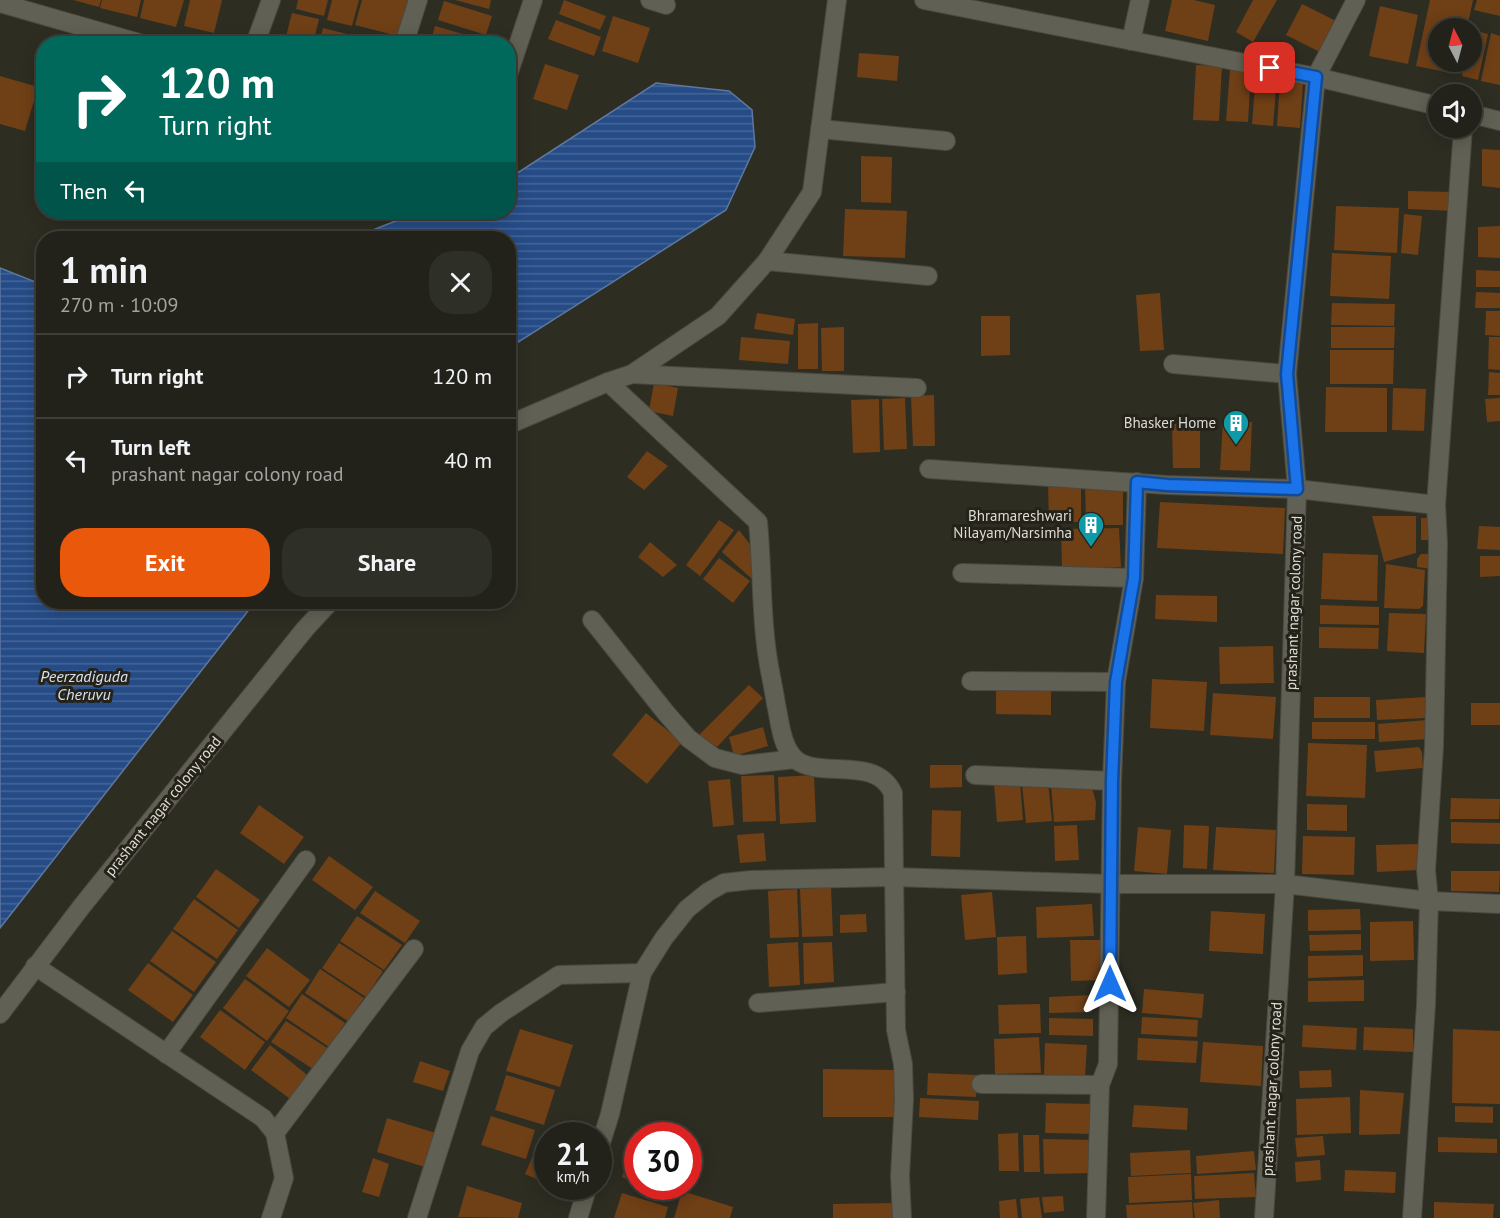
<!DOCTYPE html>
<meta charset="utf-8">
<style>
:root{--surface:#22221a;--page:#2e2f27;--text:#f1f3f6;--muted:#a2a4a2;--line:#3f3f39;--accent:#ea580c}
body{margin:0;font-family:"PT Sans",sans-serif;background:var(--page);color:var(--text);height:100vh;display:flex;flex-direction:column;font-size:22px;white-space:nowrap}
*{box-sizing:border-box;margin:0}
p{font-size:20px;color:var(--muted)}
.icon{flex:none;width:33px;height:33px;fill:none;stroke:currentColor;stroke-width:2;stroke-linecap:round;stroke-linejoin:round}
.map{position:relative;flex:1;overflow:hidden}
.side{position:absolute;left:36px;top:231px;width:480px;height:378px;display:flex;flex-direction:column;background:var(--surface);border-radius:24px;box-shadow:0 3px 15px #0003,0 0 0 2px var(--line)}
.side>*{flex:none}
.guide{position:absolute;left:36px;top:36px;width:480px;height:183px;border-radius:24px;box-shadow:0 3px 15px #0003,0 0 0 2px var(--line);background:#00695c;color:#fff;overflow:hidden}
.needle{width:39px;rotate:354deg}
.fabs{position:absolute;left:1428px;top:18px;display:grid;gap:12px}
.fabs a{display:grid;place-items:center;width:54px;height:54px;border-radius:50%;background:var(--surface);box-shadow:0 3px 15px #0003,0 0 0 2px var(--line);font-size:30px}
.speed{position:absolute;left:534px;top:1122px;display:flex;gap:12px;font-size:30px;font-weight:700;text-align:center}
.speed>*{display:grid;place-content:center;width:78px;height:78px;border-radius:50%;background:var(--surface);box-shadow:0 3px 15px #0003,0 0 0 2px var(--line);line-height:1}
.speed small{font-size:15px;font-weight:400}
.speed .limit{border:9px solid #d22;background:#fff;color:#111}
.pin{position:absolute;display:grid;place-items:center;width:51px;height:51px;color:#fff;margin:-26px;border-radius:12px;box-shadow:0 3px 9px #0006}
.me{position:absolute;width:66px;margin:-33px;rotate:0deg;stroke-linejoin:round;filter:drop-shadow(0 0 4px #0008)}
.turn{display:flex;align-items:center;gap:21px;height:126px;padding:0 24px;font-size:27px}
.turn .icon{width:78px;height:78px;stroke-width:2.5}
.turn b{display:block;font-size:42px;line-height:51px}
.then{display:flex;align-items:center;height:57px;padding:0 24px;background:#0003;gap:12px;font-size:22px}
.round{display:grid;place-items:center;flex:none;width:63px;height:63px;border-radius:24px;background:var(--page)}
.head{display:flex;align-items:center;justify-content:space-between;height:102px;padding:0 24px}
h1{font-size:36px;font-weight:700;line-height:45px}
.primary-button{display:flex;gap:12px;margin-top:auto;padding:12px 24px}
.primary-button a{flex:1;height:69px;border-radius:24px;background:var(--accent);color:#fff;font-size:24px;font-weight:700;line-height:69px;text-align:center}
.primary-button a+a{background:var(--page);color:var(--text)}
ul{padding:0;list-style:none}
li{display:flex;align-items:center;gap:18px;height:84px;padding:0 24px;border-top:2px solid var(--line)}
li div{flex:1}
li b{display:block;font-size:22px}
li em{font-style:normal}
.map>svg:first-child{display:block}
</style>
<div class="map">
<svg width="1500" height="1218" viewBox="0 0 1500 1218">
<defs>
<pattern id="water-rules" width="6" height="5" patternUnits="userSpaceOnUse" patternTransform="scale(1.5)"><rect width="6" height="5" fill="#264c87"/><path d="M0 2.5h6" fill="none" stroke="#456597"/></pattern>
</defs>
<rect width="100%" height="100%" fill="#2e2d22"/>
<g fill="url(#water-rules)" stroke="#5d779e" stroke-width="1.5">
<polygon points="656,83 729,91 752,110 755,147 726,210 509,348 508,238 362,238 373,230 418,212 508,212 509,176 519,172"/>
<polygon points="0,268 43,285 44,602 255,602 0,928"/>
</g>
<g fill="#6f3f16">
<polygon points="73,0 101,0 99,7"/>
<polygon points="102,0 141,0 137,17 100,8"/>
<polygon points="144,0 184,0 176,27 140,18"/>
<polygon points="190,0 222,0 214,33 184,26"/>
<polygon points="298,0 328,0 324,16 296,9"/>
<polygon points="332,0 359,0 352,26 327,20"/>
<polygon points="362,0 412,0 402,37 355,25"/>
<polygon points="455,0 491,0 489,9"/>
<polygon points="564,0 606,16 600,30 559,14"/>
<polygon points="1172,0 1194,0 1215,5 1208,41 1165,31"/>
<polygon points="1253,0 1277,0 1253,42 1236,32"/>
<polygon points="1430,0 1473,0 1467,28 1438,28 1438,62 1459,62 1456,74 1416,66"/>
<polygon points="1477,0 1500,0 1500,16 1474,10"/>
<polygon points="444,1 492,16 486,35 438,20"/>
<polygon points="1302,4 1338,22 1322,53 1286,35"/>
<polygon points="1380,6 1418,15 1408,64 1369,56"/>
<polygon points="292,13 319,19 313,44 284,44"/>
<polygon points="613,16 650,28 638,63 602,51"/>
<polygon points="556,20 601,37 594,56 548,39"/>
<polygon points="435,26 480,39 479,44 430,44"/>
<polygon points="323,28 375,41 374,44 319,44"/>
<polygon points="1472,30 1488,34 1478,80 1462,76 1465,62 1472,62"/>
<polygon points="1491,33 1500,36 1500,85 1481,81"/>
<polygon points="859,53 899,56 897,81 857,77"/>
<polygon points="545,64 579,75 567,110 533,99"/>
<polygon points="1196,65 1222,66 1219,121 1193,120"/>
<polygon points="1230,69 1251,70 1248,122 1226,121"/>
<polygon points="1256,75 1277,77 1273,126 1252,124"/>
<polygon points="0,76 38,87 25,131 0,124"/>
<polygon points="1280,80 1303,82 1300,128 1277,126"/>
<polygon points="1482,149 1500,150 1500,188 1482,186"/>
<polygon points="861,156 892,157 891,203 861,202"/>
<polygon points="1408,191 1455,192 1454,211 1408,209"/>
<polygon points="1336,206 1399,208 1397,253 1334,250"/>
<polygon points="845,209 907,211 905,258 843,256"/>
<polygon points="1404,214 1422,216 1418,255 1401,253"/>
<polygon points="1500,226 1500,258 1478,257 1478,227"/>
<polygon points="1332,253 1391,256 1389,299 1330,296"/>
<polygon points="1476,270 1500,271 1500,287 1476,287"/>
<polygon points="1476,292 1500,293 1500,308 1475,308"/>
<polygon points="1160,293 1164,350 1140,351 1136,295"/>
<polygon points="1332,303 1395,304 1394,326 1331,325"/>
<polygon points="1486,311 1500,311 1500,336 1485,335"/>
<polygon points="757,313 795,319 793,335 754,329"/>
<polygon points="981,316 1010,316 1010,355 981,356"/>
<polygon points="818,323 818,369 798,369 798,324"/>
<polygon points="844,327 844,371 822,371 821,328"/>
<polygon points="1331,327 1395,327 1394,348 1331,348"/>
<polygon points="741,337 790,341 788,364 739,360"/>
<polygon points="1489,337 1500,337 1500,370 1488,369"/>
<polygon points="1330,350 1394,350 1393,384 1330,384"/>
<polygon points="1489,372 1500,373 1500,395 1488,395"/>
<polygon points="654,383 678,388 673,416 649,411"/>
<polygon points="1326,387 1387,388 1387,432 1325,432"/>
<polygon points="1393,388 1426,389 1424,431 1392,430"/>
<polygon points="934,395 935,446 913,446 911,396"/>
<polygon points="905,398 907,449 884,450 882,399"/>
<polygon points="1500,398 1500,421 1487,422 1485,399"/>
<polygon points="879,399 880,452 853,453 851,400"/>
<polygon points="1223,421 1252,422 1250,471 1220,470"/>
<polygon points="1172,424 1200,424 1200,468 1173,468"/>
<polygon points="647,451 668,466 644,490 627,477"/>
<polygon points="1085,483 1123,484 1123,525 1086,525"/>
<polygon points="1048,485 1081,485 1081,522 1049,522"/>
<polygon points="1160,502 1285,508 1283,554 1157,548"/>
<polygon points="1372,516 1416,516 1416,553 1384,562"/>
<polygon points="1421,518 1431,518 1430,540 1421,540"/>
<polygon points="719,520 734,530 700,576 686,565"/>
<polygon points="1479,526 1500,527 1500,550 1477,549"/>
<polygon points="1119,528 1121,567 1062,568 1061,529"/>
<polygon points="739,530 752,547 752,579 722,552"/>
<polygon points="650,542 677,565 663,577 638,557"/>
<polygon points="1323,553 1378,555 1377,601 1321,599"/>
<polygon points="1421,554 1431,554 1433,569 1417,567 1417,559"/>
<polygon points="1480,556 1500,556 1500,576 1480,577"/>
<polygon points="719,558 750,581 733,603 703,579"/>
<polygon points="1386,564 1425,570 1423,606 1419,609 1384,608"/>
<polygon points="1156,595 1217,596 1217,622 1155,619"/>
<polygon points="1320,605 1379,607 1379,625 1320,624"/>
<polygon points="1389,613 1426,614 1424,653 1387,651"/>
<polygon points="1319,627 1379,628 1378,649 1319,648"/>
<polygon points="1273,646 1274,683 1220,684 1219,647"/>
<polygon points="1152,679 1207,682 1204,731 1150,728"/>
<polygon points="749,685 763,698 717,747 699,735"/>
<polygon points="996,687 1051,688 1051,715 996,714"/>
<polygon points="1213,693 1276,697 1273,739 1210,735"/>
<rect x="1314" y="697" width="56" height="21"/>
<polygon points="1426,697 1427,718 1377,720 1376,700"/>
<rect x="1471" y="703" width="29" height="22"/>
<polygon points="646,713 682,742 647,784 612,755"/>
<polygon points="1428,720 1430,739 1379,742 1378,724"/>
<rect x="1312" y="722" width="63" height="17"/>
<polygon points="763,727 768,746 734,756 729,737"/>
<polygon points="1308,743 1367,745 1365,798 1306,796"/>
<polygon points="1419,747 1422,752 1423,768 1376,772 1374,751"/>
<polygon points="930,765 962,765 962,787 930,788"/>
<polygon points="774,775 776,821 743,822 741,776"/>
<polygon points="814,775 816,822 780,824 778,777"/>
<polygon points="730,779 734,825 713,827 708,781"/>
<polygon points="1020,782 1023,820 997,822 994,784"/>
<polygon points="1048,782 1052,821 1026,823 1022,784"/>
<polygon points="1051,784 1092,788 1096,802 1095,820 1054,822"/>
<polygon points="1451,798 1500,799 1499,819 1450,819"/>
<polygon points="1307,804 1347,805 1347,831 1307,830"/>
<polygon points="259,805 304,837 284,864 240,833"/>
<polygon points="932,810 961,811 960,857 931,856"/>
<polygon points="1451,822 1500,823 1500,844 1451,843"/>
<polygon points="1077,825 1079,860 1055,861 1054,826"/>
<polygon points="1184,825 1209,826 1207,869 1183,868"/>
<polygon points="1138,827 1171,830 1167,874 1134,871"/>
<polygon points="1216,827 1276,830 1274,873 1213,870"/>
<polygon points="764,833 766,861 740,863 737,835"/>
<polygon points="1303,836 1355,837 1354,875 1302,874"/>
<polygon points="1418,844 1419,870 1377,872 1376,845"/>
<polygon points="329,856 373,887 355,910 312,880"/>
<polygon points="216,869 260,900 239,928 196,897"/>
<polygon points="1451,871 1500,871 1499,892 1451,891"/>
<polygon points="831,887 833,936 802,937 800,889"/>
<polygon points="797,889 799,937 770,938 768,891"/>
<polygon points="375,891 420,921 405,943 360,913"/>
<polygon points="992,892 996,937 965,940 961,895"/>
<polygon points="194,899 238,930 217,959 173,929"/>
<polygon points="1092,904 1094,936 1037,938 1036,907"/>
<polygon points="1360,909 1361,930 1308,931 1308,910"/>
<polygon points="1211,911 1265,914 1263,954 1209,951"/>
<polygon points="866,914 867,932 840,933 840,915"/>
<polygon points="357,916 402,945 384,970 340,941"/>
<polygon points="1413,921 1414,960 1370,961 1370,922"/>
<polygon points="172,931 216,962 194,992 150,961"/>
<polygon points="1361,934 1361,950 1310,951 1309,935"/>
<polygon points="1026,936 1027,973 998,975 997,937"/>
<polygon points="1070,940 1103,940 1104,980 1071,981"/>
<polygon points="798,942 800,985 769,987 767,944"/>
<polygon points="832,942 834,982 804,984 803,943"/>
<polygon points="339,943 383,971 366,997 322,968"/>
<polygon points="267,948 310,980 289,1007 246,976"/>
<polygon points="1363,955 1363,976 1308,978 1308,956"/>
<polygon points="148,963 193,995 173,1022 128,990"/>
<polygon points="320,969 364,998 348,1021 305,993"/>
<polygon points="245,979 289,1011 267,1041 223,1008"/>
<polygon points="1364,980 1364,1001 1308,1002 1308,981"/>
<polygon points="1144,989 1204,994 1202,1018 1142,1013"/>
<polygon points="302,994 345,1023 329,1047 286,1018"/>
<polygon points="1092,995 1092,1012 1049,1013 1049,997"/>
<polygon points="1040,1004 1041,1033 999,1034 998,1005"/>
<polygon points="220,1010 265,1042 245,1070 200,1037"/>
<polygon points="1142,1017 1198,1020 1197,1037 1141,1034"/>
<polygon points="1049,1018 1093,1019 1093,1036 1049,1035"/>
<polygon points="286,1021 327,1048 313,1069 271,1042"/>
<polygon points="1303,1025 1357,1028 1356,1050 1302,1047"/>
<polygon points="1364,1027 1413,1029 1413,1052 1363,1050"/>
<polygon points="520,1029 573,1045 560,1087 506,1071"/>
<polygon points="1453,1029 1500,1031 1500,1104 1452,1103"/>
<polygon points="1039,1037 1041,1073 995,1074 994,1039"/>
<polygon points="1138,1038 1198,1041 1196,1063 1137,1060"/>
<polygon points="1203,1042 1263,1046 1261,1086 1200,1082"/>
<polygon points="1045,1043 1087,1045 1085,1077 1044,1075"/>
<polygon points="270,1045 311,1078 293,1101 251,1070"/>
<polygon points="420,1061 450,1071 443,1091 413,1082"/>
<polygon points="823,1069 895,1070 894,1117 823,1117"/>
<polygon points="1331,1070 1332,1087 1300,1088 1299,1071"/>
<polygon points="928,1073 977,1075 976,1097 927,1095"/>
<polygon points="506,1075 555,1090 544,1125 495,1110"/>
<polygon points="1360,1090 1404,1093 1400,1134 1359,1135"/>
<polygon points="1350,1097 1351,1133 1297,1135 1296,1099"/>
<polygon points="920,1098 979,1101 978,1120 919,1117"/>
<polygon points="1046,1103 1096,1104 1096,1134 1045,1133"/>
<polygon points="1134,1105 1188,1108 1187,1130 1132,1127"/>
<polygon points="1455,1106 1493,1107 1493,1123 1455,1122"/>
<polygon points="491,1116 535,1130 526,1159 481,1145"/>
<polygon points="387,1118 439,1134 428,1168 377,1152"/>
<polygon points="1018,1133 1019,1171 999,1171 998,1134"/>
<polygon points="1023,1135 1039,1135 1040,1172 1024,1172"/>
<polygon points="1323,1136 1325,1155 1297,1157 1295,1138"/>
<polygon points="541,1137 548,1139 548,1184 525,1174"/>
<polygon points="1438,1137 1497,1139 1497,1153 1438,1152"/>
<polygon points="1043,1139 1096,1140 1092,1173 1044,1174"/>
<polygon points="632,1149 638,1151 638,1183 622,1177"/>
<polygon points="1190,1150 1191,1173 1131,1176 1130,1153"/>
<polygon points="1254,1151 1256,1170 1197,1174 1196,1156"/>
<polygon points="373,1158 389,1164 379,1197 362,1192"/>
<polygon points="1320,1160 1321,1180 1296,1182 1295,1162"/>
<polygon points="1345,1170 1396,1172 1395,1193 1344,1191"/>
<polygon points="1254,1173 1256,1197 1195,1199 1194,1176"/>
<polygon points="1191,1174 1192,1200 1129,1203 1128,1177"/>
<polygon points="467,1186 522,1203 518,1218 458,1217"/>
<polygon points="649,1186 678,1186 675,1196"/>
<polygon points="682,1191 733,1207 730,1218 674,1218"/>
<polygon points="622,1193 668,1207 665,1218 614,1218"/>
<polygon points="1063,1196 1064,1211 1044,1213 1042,1197"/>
<polygon points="1039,1197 1042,1218 1022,1218 1020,1199"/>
<polygon points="1016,1199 1018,1218 1000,1218 999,1201"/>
<polygon points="1219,1200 1220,1218 1195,1218 1193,1203"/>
<polygon points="1192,1202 1193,1218 1127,1218 1126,1205"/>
<polygon points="1434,1202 1494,1204 1493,1218 1434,1218"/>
<polygon points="894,1203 894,1218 833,1218 833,1204"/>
</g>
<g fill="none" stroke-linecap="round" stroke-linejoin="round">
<g stroke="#4a4940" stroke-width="20">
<g id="minor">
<polyline points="650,0 666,5"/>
<polyline points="924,0 1316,77 1438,106"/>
<polyline points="0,3 143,44"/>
<polyline points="1131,41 1140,0"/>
<polyline points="255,44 271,0"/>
<polyline points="404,44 418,0"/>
<polyline points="508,75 533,0"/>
<polyline points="1472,114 1500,121"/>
<polyline points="820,129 946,141"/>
<polyline points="767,261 928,276"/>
<polyline points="1173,364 1287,374"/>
<polyline points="632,374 917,388"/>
<path d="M608,382L758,522C762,563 761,605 766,645C768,665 773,684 776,704C780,721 781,746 795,759C819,780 875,754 893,793L896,1030L903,1064L904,1100L900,1176L902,1218"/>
<polyline points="508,425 608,382 632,374 718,316 767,261 812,192 837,0"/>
<polyline points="929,469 1167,485 1297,489 1436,505"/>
<polyline points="962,573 1134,578"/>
<polyline points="592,620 666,713 688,738 715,758 742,765 795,759"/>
<polyline points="971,681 1116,682"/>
<polyline points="975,775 1112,781"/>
<polyline points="35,966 263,1118 275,1133 284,1178 271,1218"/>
<polyline points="758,1003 896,992"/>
<polyline points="0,1014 82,906 305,629 330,602"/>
<polyline points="166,1054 306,860"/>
<polyline points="981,1084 1100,1085"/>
<polyline points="275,1133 414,949"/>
<polyline points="598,1152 610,1114 642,973 664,938 687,909 708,892 724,883 751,880 893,877 1111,884 1285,884 1429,901 1500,904"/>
<polyline points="417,1218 470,1051 484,1027 501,1013 559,975 642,973"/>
<polyline points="578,1218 588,1186"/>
<polyline points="1096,1218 1100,1085 1108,1064 1112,781 1116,682 1134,578 1137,482"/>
<polyline points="1264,1218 1285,884 1297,489 1287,374 1316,77 1356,0"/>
<polyline points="1412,1218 1426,1005 1429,901 1426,870 1434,747 1438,543 1436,505 1463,128"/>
</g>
</g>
<use href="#minor" stroke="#616054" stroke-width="18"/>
</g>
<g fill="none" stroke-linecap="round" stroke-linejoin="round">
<g stroke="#114b97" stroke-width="15">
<polyline id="route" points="1110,984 1112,781 1116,682 1134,578 1137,482 1167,485 1297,489 1287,374 1316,77 1270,68"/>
</g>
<use href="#route" stroke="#1a73e8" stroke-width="10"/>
</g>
<defs>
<g id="building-pin" transform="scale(1.35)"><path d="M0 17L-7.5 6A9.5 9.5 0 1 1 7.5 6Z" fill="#0f9aa8" stroke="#252319"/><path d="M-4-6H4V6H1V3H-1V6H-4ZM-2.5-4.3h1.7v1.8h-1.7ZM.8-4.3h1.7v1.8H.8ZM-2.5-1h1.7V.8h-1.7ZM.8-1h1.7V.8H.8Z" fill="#fff"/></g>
</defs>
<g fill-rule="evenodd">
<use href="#building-pin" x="1236" y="423"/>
<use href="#building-pin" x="1091" y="525"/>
</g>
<g text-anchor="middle" stroke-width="6" stroke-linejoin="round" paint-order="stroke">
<g font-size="15" fill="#dddcd5" stroke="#252319" text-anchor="end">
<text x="1216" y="428">Bhasker Home</text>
<text x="1072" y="521">Bhramareshwari<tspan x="1072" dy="17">Nilayam/Narsimha</tspan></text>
</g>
<g font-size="15" fill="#dddcd5" stroke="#252319">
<text transform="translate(1294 603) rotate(-88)" y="5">prashant nagar colony road</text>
<text transform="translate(163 806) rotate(-51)" y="5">prashant nagar colony road</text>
<text transform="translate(1272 1089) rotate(-87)" y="5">prashant nagar colony road</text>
</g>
<g font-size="16" font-style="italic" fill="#d7e3f5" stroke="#252319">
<text x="84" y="682">Peerzadiguda<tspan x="84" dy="18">Cheruvu</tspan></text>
</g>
</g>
</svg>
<div class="fabs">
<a><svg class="needle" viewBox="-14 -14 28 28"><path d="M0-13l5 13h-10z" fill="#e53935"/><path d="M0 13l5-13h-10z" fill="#a2a4a2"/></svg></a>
<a><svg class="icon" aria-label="sound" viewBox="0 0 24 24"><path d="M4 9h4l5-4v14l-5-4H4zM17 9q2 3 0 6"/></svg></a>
</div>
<div class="speed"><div>21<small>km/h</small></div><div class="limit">30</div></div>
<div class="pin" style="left:1270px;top:68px;background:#d93025"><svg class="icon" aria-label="arrive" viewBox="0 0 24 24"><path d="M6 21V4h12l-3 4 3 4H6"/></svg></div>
<svg class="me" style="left:1110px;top:984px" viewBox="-20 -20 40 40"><path d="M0-17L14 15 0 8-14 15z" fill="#1a73e8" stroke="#fff" stroke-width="4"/></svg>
<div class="guide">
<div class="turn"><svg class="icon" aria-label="right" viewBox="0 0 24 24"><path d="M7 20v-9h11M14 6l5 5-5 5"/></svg><div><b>120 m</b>Turn right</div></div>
<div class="then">Then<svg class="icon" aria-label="left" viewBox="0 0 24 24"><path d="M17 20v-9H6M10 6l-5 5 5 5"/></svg></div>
</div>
<section class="side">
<div class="head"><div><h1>1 min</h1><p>270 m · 10:09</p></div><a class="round"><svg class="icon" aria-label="close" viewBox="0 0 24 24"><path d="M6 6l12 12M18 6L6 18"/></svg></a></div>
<ul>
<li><svg class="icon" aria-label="right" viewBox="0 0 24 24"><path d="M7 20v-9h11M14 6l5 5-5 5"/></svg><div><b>Turn right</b></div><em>120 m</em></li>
<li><svg class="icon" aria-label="left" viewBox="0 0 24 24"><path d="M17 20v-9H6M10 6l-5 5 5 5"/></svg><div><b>Turn left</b><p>prashant nagar colony road</p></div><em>40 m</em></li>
</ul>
<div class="primary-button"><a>Exit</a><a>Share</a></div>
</section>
</div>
